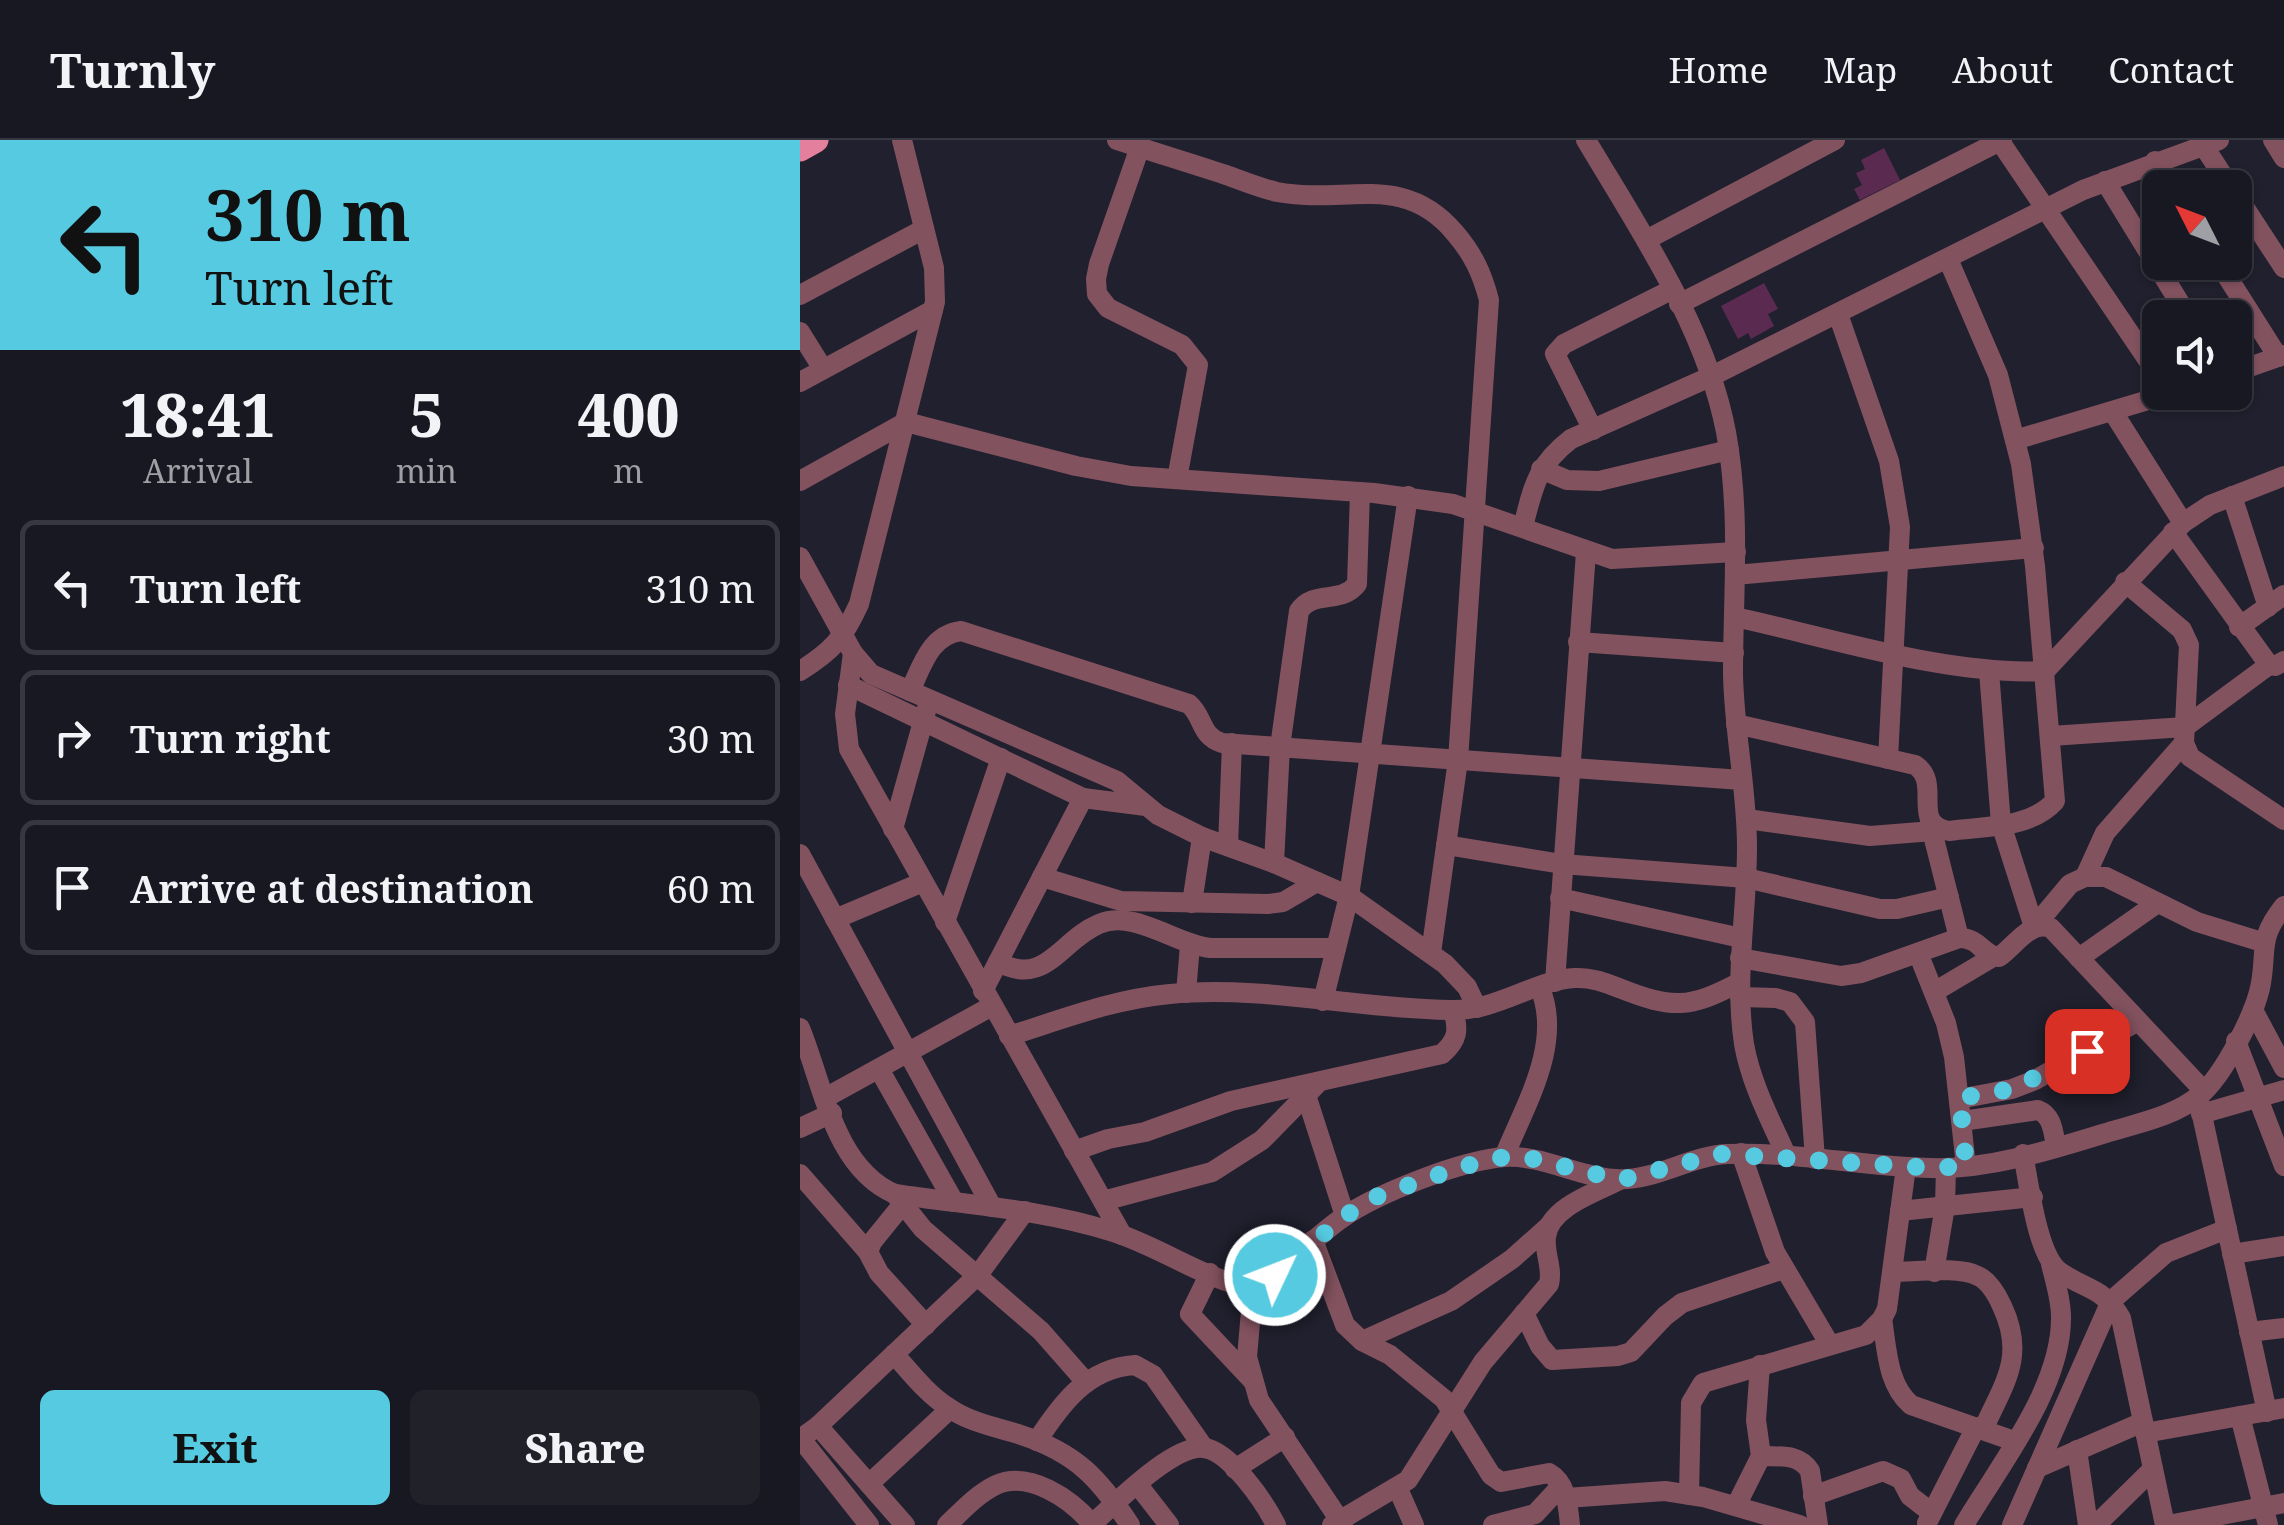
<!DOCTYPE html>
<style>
:root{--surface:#181822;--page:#21212a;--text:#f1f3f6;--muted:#9fa0a5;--line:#363740;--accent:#55cae0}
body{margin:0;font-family:"Noto Serif",serif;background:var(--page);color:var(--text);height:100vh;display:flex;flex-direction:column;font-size:38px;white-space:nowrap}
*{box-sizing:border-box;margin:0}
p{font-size:32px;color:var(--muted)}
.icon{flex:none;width:55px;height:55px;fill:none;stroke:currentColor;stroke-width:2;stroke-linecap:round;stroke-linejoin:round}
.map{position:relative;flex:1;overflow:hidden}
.side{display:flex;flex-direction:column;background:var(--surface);width:800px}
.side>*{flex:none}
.top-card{background:#55cae0;color:#111;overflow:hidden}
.needle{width:65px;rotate:312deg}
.fabs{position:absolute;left:1342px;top:30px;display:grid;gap:20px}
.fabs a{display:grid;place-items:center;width:110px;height:110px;border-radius:15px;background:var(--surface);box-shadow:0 2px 8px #0004,0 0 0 2px var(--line);font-size:50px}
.pin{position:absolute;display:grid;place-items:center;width:85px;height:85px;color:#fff;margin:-42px;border-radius:20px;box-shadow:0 5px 15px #0006}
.me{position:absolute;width:110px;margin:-55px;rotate:47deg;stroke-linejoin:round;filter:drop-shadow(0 0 8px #0008)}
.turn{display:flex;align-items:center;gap:35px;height:210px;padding:0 40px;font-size:45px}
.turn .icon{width:130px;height:130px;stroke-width:2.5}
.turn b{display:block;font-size:70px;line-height:85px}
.eta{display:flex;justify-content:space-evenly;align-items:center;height:170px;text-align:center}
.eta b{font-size:60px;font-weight:800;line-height:70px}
.button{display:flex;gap:20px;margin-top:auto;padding:20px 40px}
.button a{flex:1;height:115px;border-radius:15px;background:var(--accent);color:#111;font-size:40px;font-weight:800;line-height:115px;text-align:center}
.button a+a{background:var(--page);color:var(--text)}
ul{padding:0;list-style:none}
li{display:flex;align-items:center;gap:30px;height:135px;margin:0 20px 15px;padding:0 20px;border:5px solid var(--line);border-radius:15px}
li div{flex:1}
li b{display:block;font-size:38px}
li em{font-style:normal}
header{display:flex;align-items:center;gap:60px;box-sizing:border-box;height:140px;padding:0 50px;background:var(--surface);border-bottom:2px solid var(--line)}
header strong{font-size:48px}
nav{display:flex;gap:55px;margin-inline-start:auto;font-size:35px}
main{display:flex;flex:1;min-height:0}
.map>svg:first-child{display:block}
</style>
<header>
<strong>Turnly</strong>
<nav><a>Home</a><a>Map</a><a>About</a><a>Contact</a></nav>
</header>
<main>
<section class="side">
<div class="top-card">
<div class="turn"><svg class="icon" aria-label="left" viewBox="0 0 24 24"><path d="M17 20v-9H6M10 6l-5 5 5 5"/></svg><div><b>310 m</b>Turn left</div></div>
</div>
<div class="eta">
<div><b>18:41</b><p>Arrival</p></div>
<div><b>5</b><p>min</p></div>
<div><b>400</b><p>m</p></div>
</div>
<ul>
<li><svg class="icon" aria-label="left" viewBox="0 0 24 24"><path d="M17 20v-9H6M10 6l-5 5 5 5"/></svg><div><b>Turn left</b></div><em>310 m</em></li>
<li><svg class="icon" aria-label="right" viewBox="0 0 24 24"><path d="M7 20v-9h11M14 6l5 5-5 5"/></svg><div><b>Turn right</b></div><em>30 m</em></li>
<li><svg class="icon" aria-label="arrive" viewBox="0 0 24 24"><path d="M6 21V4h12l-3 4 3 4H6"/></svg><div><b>Arrive at destination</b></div><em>60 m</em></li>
</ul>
<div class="button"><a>Exit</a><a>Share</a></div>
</section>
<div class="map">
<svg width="1484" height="1385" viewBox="0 0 1484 1385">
<rect width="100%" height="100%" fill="#20202e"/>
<g fill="#5a2a50">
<polygon points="1084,8 1100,40 1060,60 1054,49 1062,45 1056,33 1065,29 1061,20"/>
<polygon points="964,143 978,169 968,174 974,186 951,199 948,193 938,199 921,166"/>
</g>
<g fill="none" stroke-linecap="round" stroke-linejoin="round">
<g stroke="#83525f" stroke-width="20">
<path d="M317,0C353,12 390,23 426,35C443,41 459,48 477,52C546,65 603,31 655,93C673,114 682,133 689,160L658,620L631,813"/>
<path d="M786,0C840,91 906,187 926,292C941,373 933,453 933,534C934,592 947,649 947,707C947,773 934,838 944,904C951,944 971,981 987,1017"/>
<polyline points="1199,0 1360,238"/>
<polyline points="1473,0 1484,18"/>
<polyline points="1403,5 1431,48"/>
<polyline points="340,7 299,124 296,139 297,154 308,168 382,205 398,225 377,339"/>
<polyline points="1355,21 1372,48"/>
<polyline points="1305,41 1389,178"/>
<polyline points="1435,53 1484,128"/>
<polyline points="846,100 1035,0"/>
<polyline points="1418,122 1478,217"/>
<polyline points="0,155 124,89"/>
<polyline points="879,164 1202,0"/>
<polyline points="1038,174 1089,321 1100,387 1088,619"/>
<polyline points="0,192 23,229"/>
<polyline points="1435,232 1484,215"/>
<polyline points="0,242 133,170"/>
<polyline points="1313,272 1383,383"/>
<polyline points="793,290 755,214 764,204 871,150"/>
<polyline points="1215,300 1375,252"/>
<polyline points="741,329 767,340 799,341 929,310"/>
<polyline points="0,341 106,282 276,326 331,336 574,353 653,364 812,419 936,412"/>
<polyline points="1432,356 1468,467"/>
<path d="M723,387C733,347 737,325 771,299L912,236L1283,50L1419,0"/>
<polyline points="1373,392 1469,525 1475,526 1484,521"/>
<polyline points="0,417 53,513 71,534 317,641 358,675 402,697 474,723 549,756 645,824 667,847 677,868"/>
<polyline points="935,435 1234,408"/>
<polyline points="1325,442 1382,490 1389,505 1384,603 1390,617 1484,680"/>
<path d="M935,477C1032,498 1148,536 1245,531L1383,383L1410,365L1484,336"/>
<polyline points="1439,487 1484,455"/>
<polyline points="778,502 934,513"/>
<polyline points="53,513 45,574 49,609 322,1095"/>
<path d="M0,531C32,511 43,499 59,464L135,162L134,128L102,0"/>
<polyline points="1189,531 1201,684 1234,787"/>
<polyline points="48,545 283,658 346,666"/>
<path d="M110,551C122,526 130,495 161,491L389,564C404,577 400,596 422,603L942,640"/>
<path d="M936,584L1115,625C1143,643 1109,684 1149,691C1184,686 1230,689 1255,661L1235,426L1221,324L1198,235L1148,119"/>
<polyline points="1251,596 1385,587 1469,525"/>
<polyline points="947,679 1070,696 1133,691"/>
<polyline points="1130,683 1159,798"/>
<polyline points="93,689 126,571"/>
<polyline points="646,705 762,724 946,738 1080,769 1097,769 1149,757"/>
<polyline points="428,706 432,603"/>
<polyline points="0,714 192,1067"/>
<path d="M474,723L480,607L499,471C514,449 541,465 557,444L560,352"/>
<polyline points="242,737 321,761 468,764 483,762 517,742"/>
<polyline points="1285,737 1305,693 1384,603"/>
<polyline points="760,758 941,798"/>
<polyline points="392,763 402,697"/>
<polyline points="35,779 123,742"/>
<polyline points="145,782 201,618"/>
<polyline points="1234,787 1270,744 1285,737 1306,737 1397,782 1462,802"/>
<polyline points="1118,813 1146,883 1154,917 1166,1026"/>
<path d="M940,818L1041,836L1061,833L1159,798C1181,798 1182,816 1199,817C1215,806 1230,780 1251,788L1404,951"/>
<polyline points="1279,818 1356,764"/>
<path d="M198,822C246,848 260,800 299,784C334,769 375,804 410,808H536"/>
<polyline points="755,842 786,412"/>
<polyline points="183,851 283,658"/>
<polyline points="1134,852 1193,817"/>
<polyline points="386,853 390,805"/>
<polyline points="940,857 976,858 990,862 1005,882 1015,1019"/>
<polyline points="523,861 549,756 608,356"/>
<polyline points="1453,870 1484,928"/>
<path d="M0,888C23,944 34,1028 95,1054C167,1065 240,1069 310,1091C358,1105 406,1141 453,1148C486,1128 511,1100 542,1078C578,1053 662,1020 705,1017C743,1015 778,1037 816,1039C853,1042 889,1016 927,1014C994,1011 1063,1027 1131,1028C1189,1030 1254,1009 1309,992C1339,983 1375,976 1400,955C1423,936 1456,873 1461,843C1467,807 1458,799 1484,766"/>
<path d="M209,896C263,879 314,859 370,854C463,845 558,869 651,870C698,871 734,840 775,838C790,837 805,842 819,848C872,869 889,869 940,842"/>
<polyline points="1436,901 1484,1026"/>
<polyline points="79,929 154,1062"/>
<polyline points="506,955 545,1076"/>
<polyline points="1398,957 1467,1272"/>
<polyline points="25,958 192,866"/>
<polyline points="1159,959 1212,949 1235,940 1338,881"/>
<polyline points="1401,974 1484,950"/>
<path d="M1162,981L1238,970C1253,976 1253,992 1256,1006"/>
<polyline points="0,988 32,973"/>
<path d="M274,1011L308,999L345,992L431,961L642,914C658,900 659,890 653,870"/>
<polyline points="941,1013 975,1112 1030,1205"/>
<path d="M1223,1014C1229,1043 1237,1116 1260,1132C1286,1150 1303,1147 1321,1178L1365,1385"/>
<path d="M704,1017C725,965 763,904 740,848"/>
<polyline points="0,1034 68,1112"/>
<polyline points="95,1054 123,1089 241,1191 285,1241"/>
<polyline points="303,1061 412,1032 462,1000 517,944"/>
<polyline points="102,1065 72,1102 68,1112 79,1133 126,1185"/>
<polyline points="1100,1071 1233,1057"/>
<path d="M513,1100L545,1185L562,1201L590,1215L644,1259L691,1335L701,1342L749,1333C767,1343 768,1367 770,1385"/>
<polyline points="1432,1114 1484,1106"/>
<path d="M1093,1132C1114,1132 1160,1126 1178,1136C1189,1141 1197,1155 1202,1166C1226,1217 1204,1243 1183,1290"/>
<polyline points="1134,1132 1145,1066 1146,1028"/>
<polyline points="410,1133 390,1174 452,1240"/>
<polyline points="453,1148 447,1217 459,1260 543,1385"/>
<polyline points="724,1173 740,1206 752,1220 818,1216 831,1212 865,1176 882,1163 984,1129"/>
<path d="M1082,1179C1087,1209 1087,1244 1111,1265L1214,1301"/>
<polyline points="1449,1192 1484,1188"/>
<polyline points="562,1201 651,1161 712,1119 749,1086"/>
<path d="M94,1214C111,1233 127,1254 149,1268C171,1283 196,1287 221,1295C276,1313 299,1338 330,1385"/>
<polyline points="1440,1276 1468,1385"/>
<polyline points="18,1286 105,1385"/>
<polyline points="1345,1293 1484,1268"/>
<polyline points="0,1299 18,1286 178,1135 225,1071"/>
<polyline points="1,1299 69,1385"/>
<path d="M237,1301C261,1264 287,1228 335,1225L353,1235L404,1308"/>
<polyline points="1277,1310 1288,1385"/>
<path d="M961,1316C979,1317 999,1313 1010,1331L1018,1385"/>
<polyline points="1237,1328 1343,1282"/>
<polyline points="435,1329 485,1297"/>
<polyline points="69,1344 150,1269"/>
<polyline points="338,1345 369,1385"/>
<polyline points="598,1349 614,1385"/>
<polyline points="889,1355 891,1263 903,1243 1066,1195 1082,1179 1087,1169 1106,1027"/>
<polyline points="1013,1356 1083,1331 1101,1339 1110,1356 1132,1373"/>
<polyline points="766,1358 865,1351 903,1357 1000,1385"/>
<polyline points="936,1366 961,1316 956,1280 960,1225"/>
<polyline points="1127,1383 1176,1287"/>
<path d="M147,1385C162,1371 177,1354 196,1345C229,1330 271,1359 292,1384"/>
<path d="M291,1385C314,1365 373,1304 404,1308C430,1311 465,1363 476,1385"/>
<path d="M532,1385L608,1340L683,1222L749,1144C753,1127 744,1114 746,1097C749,1067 797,1052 820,1040"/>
<polyline points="693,1385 735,1374 761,1346"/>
<path d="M1164,1385C1199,1326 1262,1248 1261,1177C1261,1159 1255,1141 1251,1124"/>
<polyline points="1212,1385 1311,1161 1366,1113 1427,1089"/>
<polyline points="1296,1385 1353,1329"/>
<polyline points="1368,1385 1484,1363"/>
</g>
<polyline stroke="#e4809d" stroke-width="25" points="0,9 16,0"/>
</g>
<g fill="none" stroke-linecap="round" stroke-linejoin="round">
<polyline stroke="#55cae0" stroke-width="18" stroke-dasharray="0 32.4" points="475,1135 545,1076 578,1056 661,1027 704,1017 734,1019 820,1040 920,1014 1134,1028 1166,1026 1160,958 1212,949 1287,911"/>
</g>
</svg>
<div class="fabs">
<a><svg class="needle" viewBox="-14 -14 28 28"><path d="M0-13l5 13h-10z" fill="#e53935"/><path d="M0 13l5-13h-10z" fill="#9fa0a5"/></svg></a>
<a><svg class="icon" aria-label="sound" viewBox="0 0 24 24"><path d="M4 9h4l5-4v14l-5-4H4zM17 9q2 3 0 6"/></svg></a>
</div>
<div class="pin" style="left:1287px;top:911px;background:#d93025"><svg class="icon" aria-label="arrive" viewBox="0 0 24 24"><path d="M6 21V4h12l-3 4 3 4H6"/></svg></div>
<svg class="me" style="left:475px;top:1135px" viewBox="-20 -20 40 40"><circle r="17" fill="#55cae0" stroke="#fff" stroke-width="3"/><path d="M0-11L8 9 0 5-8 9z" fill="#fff"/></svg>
</div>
</main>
